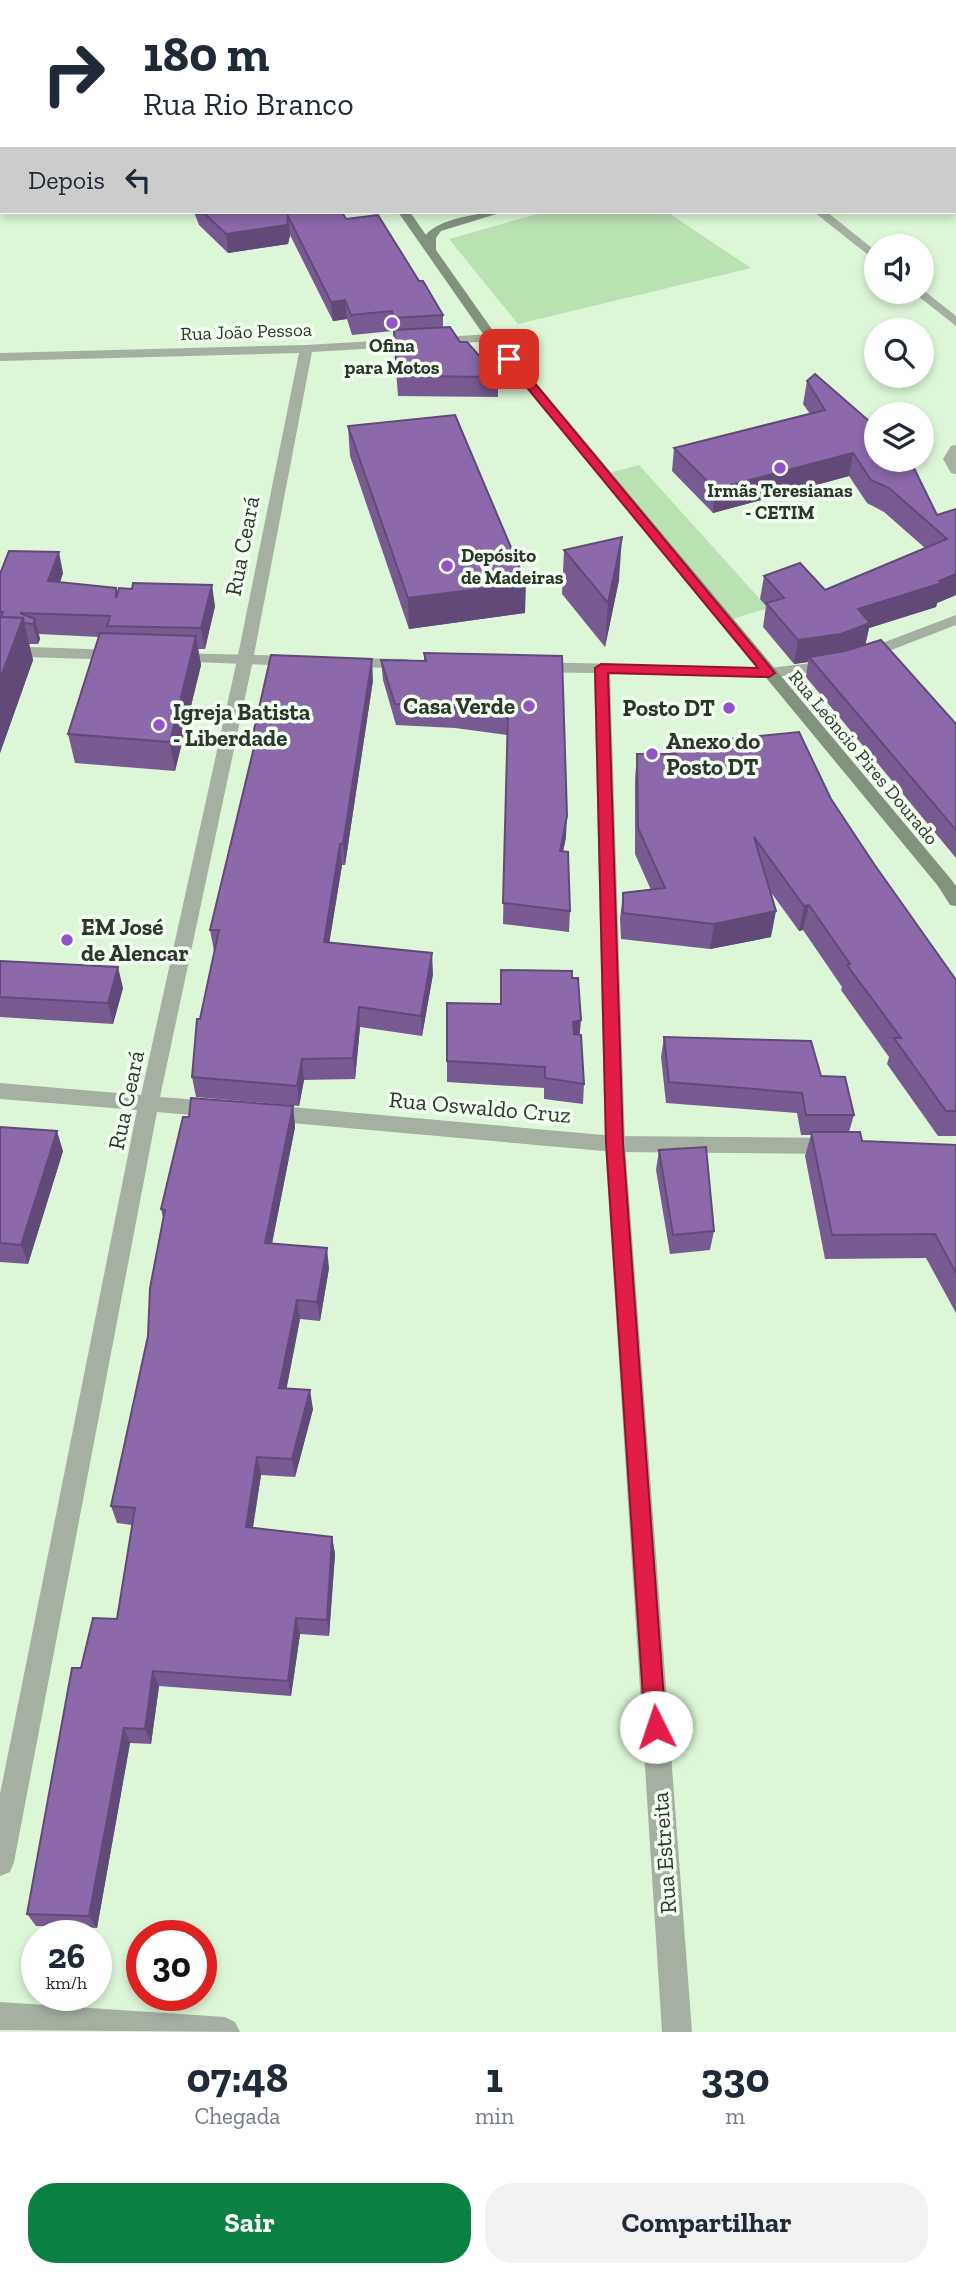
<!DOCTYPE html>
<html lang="pt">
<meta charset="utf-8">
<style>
:root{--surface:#fff;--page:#f2f2f3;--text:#1f2937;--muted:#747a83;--accent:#0b8043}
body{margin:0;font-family:"Zilla Slab",serif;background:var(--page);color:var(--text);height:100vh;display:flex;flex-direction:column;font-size:26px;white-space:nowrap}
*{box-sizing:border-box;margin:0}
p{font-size:23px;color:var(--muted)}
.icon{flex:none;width:38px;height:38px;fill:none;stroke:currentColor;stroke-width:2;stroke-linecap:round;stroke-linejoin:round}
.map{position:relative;height:2032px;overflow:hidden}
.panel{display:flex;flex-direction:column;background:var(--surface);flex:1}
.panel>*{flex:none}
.banner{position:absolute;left:0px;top:0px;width:957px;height:214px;box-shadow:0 4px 10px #0003;background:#fff;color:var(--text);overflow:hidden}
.buttons{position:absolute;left:864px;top:234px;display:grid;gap:14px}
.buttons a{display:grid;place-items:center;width:70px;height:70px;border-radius:50%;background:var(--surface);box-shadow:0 4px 10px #0003;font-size:35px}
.speed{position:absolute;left:21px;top:1920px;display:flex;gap:14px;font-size:35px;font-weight:700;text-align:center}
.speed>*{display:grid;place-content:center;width:91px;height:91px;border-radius:50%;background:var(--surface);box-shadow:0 4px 10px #0003;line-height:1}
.speed small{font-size:18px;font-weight:400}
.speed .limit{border:10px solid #d22;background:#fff;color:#111}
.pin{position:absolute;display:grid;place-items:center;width:60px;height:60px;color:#fff;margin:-30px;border-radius:14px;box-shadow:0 4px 10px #0006}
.me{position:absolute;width:77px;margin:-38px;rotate:356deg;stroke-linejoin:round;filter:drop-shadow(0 0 5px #0008)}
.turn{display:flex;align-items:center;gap:24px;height:147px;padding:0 28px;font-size:32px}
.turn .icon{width:91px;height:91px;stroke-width:2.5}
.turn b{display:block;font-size:49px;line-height:60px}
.then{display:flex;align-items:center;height:66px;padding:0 28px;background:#0003;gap:14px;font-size:26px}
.eta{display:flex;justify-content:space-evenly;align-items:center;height:119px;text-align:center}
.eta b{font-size:42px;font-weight:700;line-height:49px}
.cta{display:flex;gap:14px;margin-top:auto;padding:14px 28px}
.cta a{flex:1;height:80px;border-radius:28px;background:var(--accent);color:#fff;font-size:28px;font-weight:700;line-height:80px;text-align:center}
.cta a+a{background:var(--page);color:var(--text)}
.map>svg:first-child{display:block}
</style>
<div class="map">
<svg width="956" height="2032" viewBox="0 0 956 2032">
<rect width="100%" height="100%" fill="#ddf6d8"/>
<g fill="#bae1b2">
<polygon points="544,212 667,212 751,268 518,324 449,239"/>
<polygon points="639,465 768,608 733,619 609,473"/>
</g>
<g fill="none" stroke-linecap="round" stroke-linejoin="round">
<g fill="#a5b0a3" fill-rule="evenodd">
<polygon points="826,0 835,0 837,2 826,2"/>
<polygon points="814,212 827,212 877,252 877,262"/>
<polygon points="922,289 956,316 956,326 913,292 922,292"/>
<polygon points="956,445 956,474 951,473 943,459 951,446"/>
<polygon points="956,615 956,625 868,659 856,659 854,656 856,653"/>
<polygon points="0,646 117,650 125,655 117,660 0,656"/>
<polygon points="175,653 295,656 303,661 295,666 169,661 167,658 169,655"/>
<polygon points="346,658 407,659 415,664 407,669 340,666 338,663"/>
<polygon points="830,661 836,663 838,666 836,669 769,678 610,674 625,1144 692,2032 662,2032 605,1144 594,673 535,672 527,667 535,662 769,668"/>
<polygon points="0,2002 225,2017 235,2022 240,2032 0,2030"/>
</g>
<g fill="#a5b0a3" fill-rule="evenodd">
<polygon points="492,334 498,338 496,341 312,352 253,660 160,1097 214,1101 221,1103 224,1109 221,1115 214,1117 157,1112 14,1862 10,1872 0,1876 0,1794 137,1110 0,1099 0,1083 141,1095 237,660 299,353 0,361 0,353 306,345"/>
<polygon points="269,1105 615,1136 832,1138 839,1140 842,1146 839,1152 832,1154 615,1152 269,1121 262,1119 259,1113 262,1107"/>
</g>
<g fill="#82927f" fill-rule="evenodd">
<polygon points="280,0 290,0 291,2 281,2"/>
<path d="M398,212H410L426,235C437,219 483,212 503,212L441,231L436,238V250L496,335L950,878L956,886V906L950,905L938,886L488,341Z"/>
</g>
</g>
<g fill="#785a93">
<polygon points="0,0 2,2 2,67 0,67"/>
<polygon points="194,212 342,212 346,219 419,281 443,315 443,327 498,377 498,397 398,396 393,331 352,335 347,319 333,321 290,235 288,244 228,253 199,225"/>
<polygon points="807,381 937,515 956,509 956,595 937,603 936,607 869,628 865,645 956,724 956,858 806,677 808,662 794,664 763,627 766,606 760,599 764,576 825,590 925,548 884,512 867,503 849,476 713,513 672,471 674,448 810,414 803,404"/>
<polygon points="348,426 525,613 409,629 350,456"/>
<polygon points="564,550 619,580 605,647 562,594"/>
<polygon points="63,573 60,582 117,593 215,606 205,649 198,649 201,665 175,771 75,763 68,734 99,637 39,634 40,639 38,644 29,644 33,660 0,753 0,574"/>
<polygon points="424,653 562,656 566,837 563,851 570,911 569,932 503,924 507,735 455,728 396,725 383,680 381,660 424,661"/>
<polygon points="373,680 345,865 342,865 329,943 433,974 422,1036 360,1027 355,1079 304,1080 299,1106 196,1097 192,1077 215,951 214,951 210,930 253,750 252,739"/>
<polygon points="671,745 831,799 874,864 956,980 956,1136 938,1136 887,1064 889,1057 841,990 842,987 803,930 799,931 770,891 771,937 710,949 621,939 620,919 623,893 651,890 635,854 635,780 637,754 670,754"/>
<polygon points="0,961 123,988 113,1024 0,1017"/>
<polygon points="572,978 580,1034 584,1084 583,1104 544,1099 544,1088 447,1082 447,1003 501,1004"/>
<polygon points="664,1037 821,1076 854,1115 849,1132 862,1141 956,1145 956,1313 926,1258 825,1259 805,1156 811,1135 801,1135 797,1113 666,1103 661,1057"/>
<polygon points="293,1106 295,1127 272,1244 329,1268 320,1321 300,1319 286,1389 313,1409 295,1477 261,1475 253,1528 332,1537 335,1554 329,1636 300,1634 291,1696 159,1686 151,1744 130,1743 97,1928 36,1926 27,1914 81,1668 117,1619 132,1525 117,1523 111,1506 148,1336 163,1218 161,1209 189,1117"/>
<polygon points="0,1127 63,1151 28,1264 0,1262"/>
<polygon points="659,1150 714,1231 710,1250 670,1254 656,1170"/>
</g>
<g fill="#624a78">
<polygon points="288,216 290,235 288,244 228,253 226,234"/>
<polygon points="345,300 347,319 333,321 331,302"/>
<polygon points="853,453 849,476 713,513 715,489"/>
<polygon points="622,537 619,580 605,647 608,603"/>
<polygon points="59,552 63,573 53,602 48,581"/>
<polygon points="956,574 956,595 937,603 936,607 869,628 865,647 809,657 808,662 794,664 798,640 858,609"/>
<polygon points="526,583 525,613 409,629 408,598"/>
<polygon points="212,585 215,606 205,649 201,628"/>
<polygon points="23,618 33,660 0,753 0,679"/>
<polygon points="35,619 40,639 38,644 33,624"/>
<polygon points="196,636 201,665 175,771 170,742"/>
<polygon points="372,659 373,680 345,865 343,844"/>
<polygon points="567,816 566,837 559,872 560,851"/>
<polygon points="340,844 342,865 326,963 324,942"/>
<polygon points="809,905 803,930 799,931 804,906"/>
<polygon points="776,911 771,937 710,949 714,924"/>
<polygon points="432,953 433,974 422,1036 421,1016"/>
<polygon points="118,967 123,988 113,1024 108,1003"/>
<polygon points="359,1007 360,1027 355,1079 353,1058"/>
<polygon points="581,1020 579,1041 572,1042 573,1022"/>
<polygon points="302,1059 304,1080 299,1106 297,1086"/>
<polygon points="293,1106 295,1127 268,1263 265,1243"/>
<polygon points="57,1131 63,1151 28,1264 21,1245"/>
<polygon points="327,1248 329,1268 320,1321 317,1302"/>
<polygon points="297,1300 300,1319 283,1407 279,1388"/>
<polygon points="310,1390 313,1409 295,1477 292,1459"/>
<polygon points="257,1457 261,1475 250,1544 246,1527"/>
<polygon points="332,1537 335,1554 329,1636 327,1620"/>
<polygon points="296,1618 300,1634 291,1696 288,1681"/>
<polygon points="153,1671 159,1686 151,1744 145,1729"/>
<polygon points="124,1728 130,1743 97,1928 89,1916"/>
</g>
<g fill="#8c69ab" stroke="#624a78" stroke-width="2">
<polygon points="0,0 52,0 51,2 2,2 2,41 0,41"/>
<polygon points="203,212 342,212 346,219 378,215 419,281 423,281 443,315 393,318 392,311 351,315 345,300 331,302 288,216 287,225 226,234"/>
<polygon points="450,327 460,342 467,342 498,377 397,376 394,330"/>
<polygon points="815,374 877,428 877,460 910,460 937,515 956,509 956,574 939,581 942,583 858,609 870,623 841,634 798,640 766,603 784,598 764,576 800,563 825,590 947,539 889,488 871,480 853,453 715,489 674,448 825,410 807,381"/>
<polygon points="455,415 526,583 408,598 348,426"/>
<polygon points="622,537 608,603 564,550"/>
<polygon points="9,551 59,552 48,581 116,588 116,598 119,588 132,589 133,583 212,585 201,628 107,626 110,616 20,613 35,619 33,624 24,623 23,618 1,617 3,612 0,612 0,574"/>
<polygon points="0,617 23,618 0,679"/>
<polygon points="100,633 196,636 170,742 68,734"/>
<polygon points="881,640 956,724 956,830 809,657 845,651"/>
<polygon points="424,653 562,656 567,816 560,851 568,852 570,911 503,903 508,714 455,707 395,704 381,660 426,661"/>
<polygon points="271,655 372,659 343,844 340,844 324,942 432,953 421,1016 359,1007 353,1058 302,1059 297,1086 192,1077 197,1019 200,1019 219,930 210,930 256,739 252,739"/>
<polygon points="799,732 831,799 874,864 956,980 956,1111 946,1111 894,1038 901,1038 847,965 850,964 809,905 804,906 754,837 776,911 714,924 623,913 623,893 665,888 638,828 637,754 676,754 671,745"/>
<polygon points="0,961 118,967 108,1003 0,997"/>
<polygon points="501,970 572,971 572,978 578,978 581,1020 573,1022 574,1034 581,1035 584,1084 545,1078 545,1067 447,1061 447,1003 501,1004"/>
<polygon points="664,1037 811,1041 821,1076 845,1077 854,1115 806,1115 802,1093 669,1082"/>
<polygon points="191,1098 293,1106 265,1243 327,1248 317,1302 297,1300 279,1388 310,1390 292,1459 257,1457 246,1527 332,1537 327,1620 296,1618 288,1681 153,1671 145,1729 124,1728 89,1916 27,1914 72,1668 81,1668 93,1618 117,1619 135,1508 111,1506 148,1336 150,1288 165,1210 161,1209 183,1117 189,1117"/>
<polygon points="0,1127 57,1131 21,1245 0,1243"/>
<polygon points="811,1132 860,1132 862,1141 956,1145 956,1273 935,1234 832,1235"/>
<polygon points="706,1147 714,1231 673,1235 659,1150"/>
</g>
<polygon fill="#e11d48" stroke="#92132f" stroke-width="2" points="505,357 513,357 775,673 769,677 608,673 623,1143 666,1727 663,1734 656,1737 648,1734 645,1727 606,1143 595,668 601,664 758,668 505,361"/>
<g fill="#9352c7" stroke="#f4fef2" stroke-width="2.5">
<circle cx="392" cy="323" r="7"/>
<circle cx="780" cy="468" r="7"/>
<circle cx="447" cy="566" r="7"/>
<circle cx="529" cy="706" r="7"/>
<circle cx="729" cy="708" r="7"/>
<circle cx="159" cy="725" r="7"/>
<circle cx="652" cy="754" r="7"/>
<circle cx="67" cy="940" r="7"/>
</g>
<g text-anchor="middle" stroke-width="7" stroke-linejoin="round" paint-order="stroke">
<g font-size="19" fill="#2c362b" stroke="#f4fef2">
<text transform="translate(246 331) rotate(-2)" y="7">Rua João Pessoa</text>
<text transform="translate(864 757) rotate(50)" y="7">Rua Leôncio Pires Dourado</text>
</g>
<g font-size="19" font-weight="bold" fill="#2c362b" stroke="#f4fef2">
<text x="392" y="352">Ofina<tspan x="392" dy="22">para Motos</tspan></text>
<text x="780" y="497">Irmãs Teresianas<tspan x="780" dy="22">- CETIM</tspan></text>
<text x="461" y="562" text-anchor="start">Depósito<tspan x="461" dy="22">de Madeiras</tspan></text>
</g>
<g font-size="23" fill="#2c362b" stroke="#f4fef2">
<text transform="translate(242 546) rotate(-79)" y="8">Rua Ceará</text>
<text transform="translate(126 1100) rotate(-78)" y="8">Rua Ceará</text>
<text transform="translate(480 1107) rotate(5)" y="8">Rua Oswaldo Cruz</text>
<text transform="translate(664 1853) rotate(-94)" y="8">Rua Estreita</text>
</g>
<g font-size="23" font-weight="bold" fill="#2c362b" stroke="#f4fef2" text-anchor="start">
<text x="515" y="714" text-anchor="end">Casa Verde</text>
<text x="715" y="716" text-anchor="end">Posto DT</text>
<text x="173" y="720">Igreja Batista<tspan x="173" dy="26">- Liberdade</tspan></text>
<text x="666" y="749">Anexo do<tspan x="666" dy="26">Posto DT</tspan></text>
<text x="81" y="935">EM José<tspan x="81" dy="26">de Alencar</tspan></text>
</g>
</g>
</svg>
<div class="buttons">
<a><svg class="icon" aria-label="sound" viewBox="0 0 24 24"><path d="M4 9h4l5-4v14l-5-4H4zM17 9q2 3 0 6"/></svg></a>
<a><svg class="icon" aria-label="search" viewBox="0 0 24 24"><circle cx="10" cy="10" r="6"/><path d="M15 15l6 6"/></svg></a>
<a><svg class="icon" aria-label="layers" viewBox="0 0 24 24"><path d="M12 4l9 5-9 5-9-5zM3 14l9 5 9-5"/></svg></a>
</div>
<div class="speed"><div>26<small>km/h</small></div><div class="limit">30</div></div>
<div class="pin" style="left:509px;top:359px;background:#d93025"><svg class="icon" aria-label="arrive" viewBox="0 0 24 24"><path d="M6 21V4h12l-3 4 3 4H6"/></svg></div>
<svg class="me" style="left:656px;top:1727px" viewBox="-20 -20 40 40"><circle r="19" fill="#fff"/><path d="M0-13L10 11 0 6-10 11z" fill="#e11d48"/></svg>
<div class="banner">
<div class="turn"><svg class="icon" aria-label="right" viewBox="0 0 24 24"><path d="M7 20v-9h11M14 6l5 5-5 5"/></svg><div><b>180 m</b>Rua Rio Branco</div></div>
<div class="then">Depois<svg class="icon" aria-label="left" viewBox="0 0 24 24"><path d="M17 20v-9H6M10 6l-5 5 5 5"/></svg></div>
</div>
</div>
<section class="panel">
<div class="eta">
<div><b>07:48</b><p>Chegada</p></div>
<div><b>1</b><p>min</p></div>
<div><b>330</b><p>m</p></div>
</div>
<div class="cta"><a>Sair</a><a>Compartilhar</a></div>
</section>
